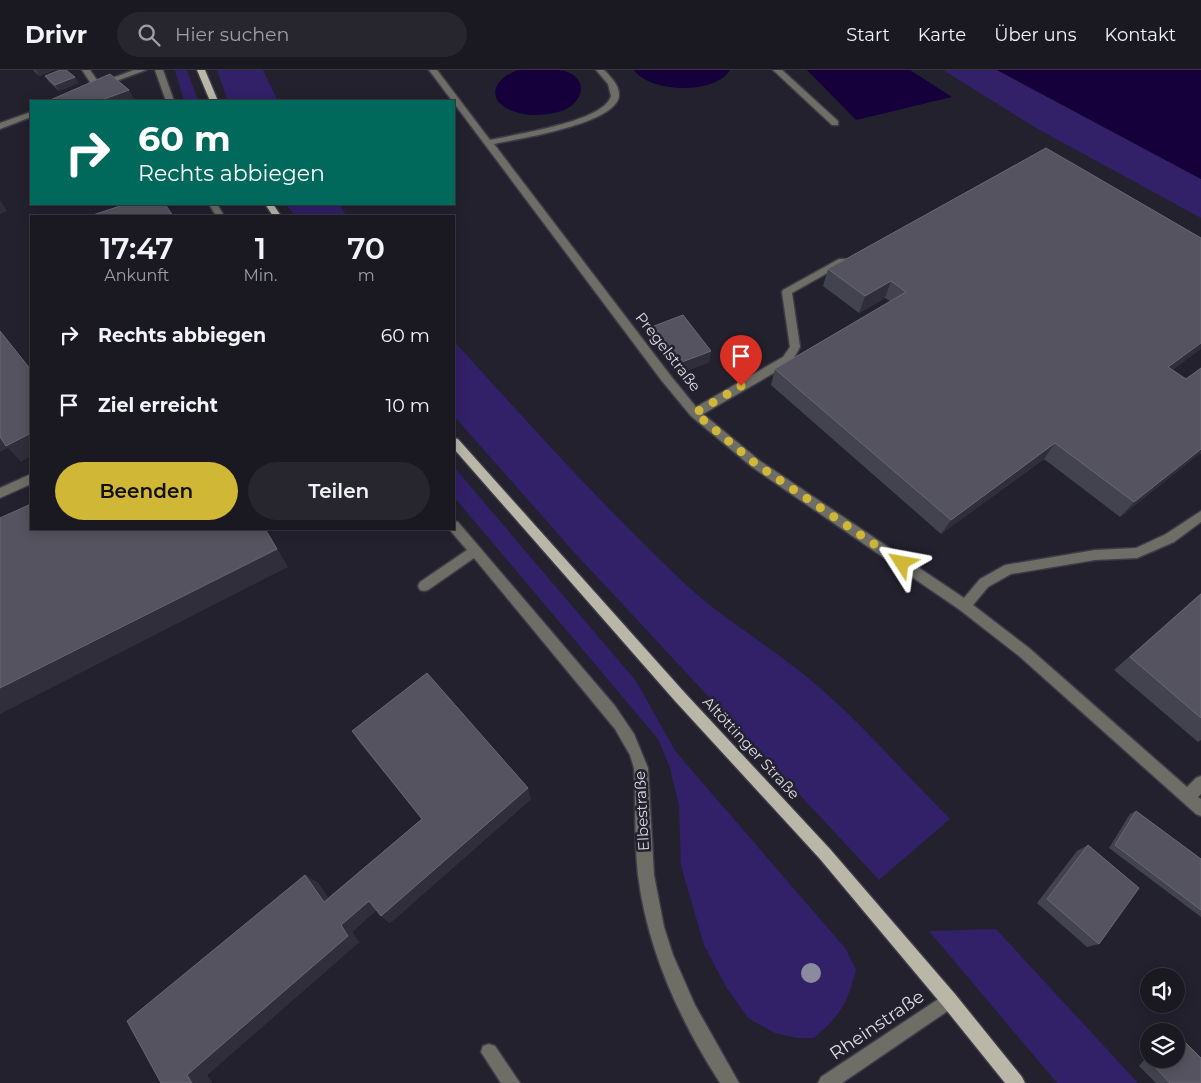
<!DOCTYPE html>
<html lang="de">
<meta charset="utf-8">
<style>
:root{--surface:#1a1922;--page:#27262f;--text:#f1f3f6;--muted:#9fa0a5;--line:#383840;--accent:#d0b836}
body{margin:0;font-family:Montserrat,sans-serif;background:var(--page);color:var(--text);height:100vh;display:flex;flex-direction:column;font-size:19px;white-space:nowrap}
*{box-sizing:border-box;margin:0}
p{font-size:16px;color:var(--muted)}
.icon{flex:none;width:28px;height:28px;fill:none;stroke:currentColor;stroke-width:2;stroke-linecap:round;stroke-linejoin:round}
.map{position:relative;flex:1;overflow:hidden}
.details{position:absolute;left:30px;top:145px;width:425px;height:315px;display:flex;flex-direction:column;background:var(--surface);border-radius:0px;box-shadow:0 2px 12px #0003,0 0 0 1px var(--line)}
.details>*{flex:none}
.hud{position:absolute;left:30px;top:30px;width:425px;height:105px;border-radius:0px;box-shadow:0 2px 12px #0003,0 0 0 1px var(--line);background:#00695c;color:#fff;overflow:hidden}
.fabs{position:absolute;left:1140px;top:898px;display:grid;gap:10px}
.fabs a{display:grid;place-items:center;width:45px;height:45px;border-radius:50%;background:var(--surface);box-shadow:0 2px 12px #0003,0 0 0 1px var(--line);font-size:25px}
.pin{position:absolute;display:grid;place-items:center;width:42px;height:42px;color:#fff;margin:-51px -21px;border-radius:50% 50% 50% 0;rotate:-45deg;box-shadow:0 0 5px #0007}
.pin .icon{rotate:45deg}
.me{position:absolute;width:55px;margin:-28px;rotate:304deg;stroke-linejoin:round;filter:drop-shadow(0 0 4px #0008)}
.turn{display:flex;align-items:center;gap:18px;height:105px;padding:0 25px;font-size:22px}
.turn .icon{width:65px;height:65px;stroke-width:2.5}
.turn b{display:block;font-size:35px;line-height:42px}
.eta{display:flex;justify-content:space-evenly;align-items:center;height:85px;text-align:center}
.eta b{font-size:30px;font-weight:600;line-height:35px}
.cta{display:flex;gap:10px;margin-top:auto;padding:10px 25px}
.cta a{flex:1;height:58px;border-radius:30px;background:var(--accent);color:#111;font-size:20px;font-weight:600;line-height:58px;text-align:center}
.cta a+a{background:var(--page);color:var(--text)}
ul{padding:0;list-style:none}
li{display:flex;align-items:center;gap:15px;height:70px;padding:0 25px}
li div{flex:1}
li b{display:block;font-size:19px}
li em{font-style:normal}
header{display:flex;align-items:center;gap:30px;box-sizing:border-box;height:70px;padding:0 25px;background:var(--surface);border-bottom:1px solid var(--line)}
header strong{font-size:24px}
nav{display:flex;gap:28px;margin-inline-start:auto;font-size:18px}
.search{width:350px;height:45px;background:var(--page);display:flex;align-items:center;gap:12px;box-sizing:border-box;padding:0 18px;border-radius:28px;color:var(--muted);font-size:19px}
.map>svg:first-child{display:block}
</style>
<header>
<strong>Drivr</strong>
<div class="search"><svg class="icon" aria-label="search" viewBox="0 0 24 24"><circle cx="10" cy="10" r="6"/><path d="M15 15l6 6"/></svg>Hier suchen</div>
<nav><a>Start</a><a>Karte</a><a>Über uns</a><a>Kontakt</a></nav>
</header>
<div class="map">
<svg width="1201" height="1013" viewBox="0 0 1201 1013">
<rect width="100%" height="100%" fill="#23212e"/>
<g fill="#322068">
<polygon points="175,0 187,0 198,31 184,31"/>
<polygon points="217,0 263,0 278,31 228,31"/>
<polygon points="943,0 997,0 1201,109 1201,148 1036,58"/>
<polygon points="286,134 339,134 347,146 295,146"/>
<path d="M454,271C527,352 601,434 680,509C722,550 775,578 820,618C865,657 907,706 950,749L879,810L573,481L454,346Z"/>
<path d="M454,397L636,611L676,682L846,879L856,900C847,934 841,945 814,968H797L775,963L748,948L726,917L704,875L681,796L679,736L670,698L658,669L454,427Z"/>
<polygon points="996,859 1138,1013 1057,1013 929,861"/>
</g>
<g fill="#15003b">
<path d="M518,0C531,0 547,0 560,0C591,5 585,35 558,42C545,45 530,47 516,42C486,33 490,10 518,0Z"/>
<path d="M634,0H730C715,25 650,23 634,0Z"/>
<polygon points="807,0 910,0 952,27 856,50"/>
<polygon points="997,0 1201,0 1201,109"/>
</g>
<g fill="none" stroke-linecap="round" stroke-linejoin="round">
<g stroke="#3d3b47" stroke-width="3">
<g id="minor">
<polygon points="82,0 90,0 99,13 134,0 146,0 97,18 94,18"/>
<polygon points="155,0 163,0 174,31 166,31"/>
<path d="M429,0H437L490,70C515,64 604,52 611,26L608,14L596,0H604C611,7 620,16 619,26C616,54 517,69 494,74L670,305L696,337L783,287L790,277L782,222L783,220L839,189H845V193L792,223L800,277L791,293L703,344L760,391L964,528L980,509L1005,495L1095,480L1136,478L1166,464L1201,441V452L1174,472L1137,488L1095,490L1011,504L988,517L973,535L1029,578L1187,717L1196,708L1201,706V724L1198,727L1201,729V746L1196,744L1019,586L960,540L752,397L691,346L662,311Z"/>
<polygon points="773,0 782,0 838,51 838,55 832,55"/>
<polygon points="31,42 31,47 0,59 0,53"/>
<polygon points="209,134 217,134 224,146 216,146"/>
<polygon points="31,404 31,414 0,428 0,418"/>
<path d="M454,451L458,452L615,636L634,664L648,698L654,805L664,857L673,885L695,935L739,1013H720C680,951 647,879 638,805C634,769 636,734 634,698L630,685L615,659L474,488L428,520L424,521L420,520L418,516L420,512L467,480L449,459H454Z"/>
<polygon points="949,922 955,924 957,930 955,936 842,1013 818,1013 821,1007"/>
<polygon points="489,974 495,976 520,1013 501,1013 481,982 483,976"/>
</g>
</g>
<g stroke="#3d3b47" stroke-width="3">
<g id="major">
<polygon points="197,0 205,0 218,31 210,31"/>
<polygon points="265,134 273,134 281,146 273,146"/>
<polygon points="454,368 458,369 685,623 830,779 955,924 1022,1007 1025,1013 1005,1013 943,936 820,789 675,631 454,379"/>
</g>
</g>
<use href="#minor" fill="#6e6d66" fill-rule="evenodd"/>
<use href="#major" fill="#bab7a9" fill-rule="evenodd"/>
</g>
<circle fill="#8c8a9d" cx="811" cy="903" r="10"/>
<g fill="#43434f">
<polygon points="33,0 54,0 39,6"/>
<polygon points="45,6 75,7 78,13 59,21 49,12"/>
<polygon points="1046,78 1173,300 1186,309 1201,298 1201,384 1200,383 1120,447 1044,389 941,464 771,315 775,299 890,231 885,228 859,243 823,216 828,199"/>
<polygon points="654,256 711,281 709,292 681,303 653,267"/>
<polygon points="1201,523 1201,670 1198,672 1114,600"/>
<polygon points="352,661 531,729 390,853 381,846 376,840 352,862 359,872 207,1005 212,1013 161,1013 305,805 318,813 328,828 422,749 361,674"/>
<polygon points="1136,741 1201,789 1201,847 1109,778 1130,744"/>
<polygon points="1088,775 1099,874 1087,877 1037,833 1077,781"/>
<polygon points="1176,965 1178,965 1201,1013 1156,1013 1139,996 1149,984 1149,989 1176,989"/>
</g>
<g fill="#302e3b">
<polygon points="36,0 54,0 39,6"/>
<polygon points="75,7 78,13 59,21 55,15"/>
<polygon points="129,20 135,31 99,31"/>
<polygon points="0,130 7,141 0,144"/>
<polygon points="891,211 885,228 859,243 865,226"/>
<polygon points="1201,273 1201,279 1155,313 1168,297"/>
<polygon points="711,281 709,292 681,303 682,292"/>
<polygon points="31,363 31,386 21,392 8,378 0,382 0,366"/>
<polygon points="1055,373 1044,389 941,464 951,450"/>
<polygon points="1201,379 1201,382 1200,383 1120,447 1134,432"/>
<polygon points="265,459 266,459 288,497 0,644 0,618"/>
<polygon points="528,718 531,729 390,853 381,846"/>
<polygon points="305,805 318,813 336,839 324,832"/>
<polygon points="369,831 379,838 352,862 359,872 207,1005 212,1013 192,1013 187,1005 341,855"/>
</g>
<g fill="#54535f" stroke="#696874">
<polygon points="60,0 66,0 75,7 55,15 45,6"/>
<polygon points="110,4 129,20 99,31 48,31"/>
<polygon points="1046,78 1201,168 1201,273 1168,297 1186,309 1201,298 1201,379 1134,432 1055,373 951,450 775,299 906,222 891,211 865,226 828,199"/>
<polygon points="126,134 165,134 173,146 90,146"/>
<polygon points="683,245 711,281 682,292 654,256"/>
<polygon points="0,261 31,300 31,363 6,376 0,367"/>
<polygon points="31,434 31,459 265,459 277,479 0,618 0,448"/>
<polygon points="1201,524 1201,648 1130,587"/>
<polygon points="427,603 528,718 381,846 369,831 341,855 348,866 187,1005 192,1013 161,1013 127,951 305,805 324,832 422,749 352,661"/>
<polygon points="1136,741 1201,789 1201,840 1115,775"/>
<polygon points="1088,775 1139,818 1099,874 1047,829"/>
<polygon points="1178,965 1201,988 1201,1013 1170,1013 1153,995 1159,989 1176,989 1176,967"/>
</g>
<g fill="none" stroke-linecap="round" stroke-linejoin="round">
<polyline stroke="#d0b836" stroke-width="9" stroke-dasharray="0 16.2" points="741,316 695,343 756,394 902,493"/>
</g>
<g text-anchor="middle" stroke-width="5" stroke-linejoin="round" paint-order="stroke">
<g font-size="15" fill="#dcdce4" stroke="#23212e">
<text transform="translate(668 282) rotate(52)" y="5">Pregelstraße</text>
<text transform="translate(751 678) rotate(47)" y="5">Altöttinger Straße</text>
<text transform="translate(642 741) rotate(-93)" y="5">Elbestraße</text>
</g>
<g font-size="18" fill="#dcdce4" stroke="#23212e">
<text transform="translate(877 955) rotate(-34)" y="6">Rheinstraße</text>
</g>
</g>
</svg>
<div class="fabs">
<a><svg class="icon" aria-label="sound" viewBox="0 0 24 24"><path d="M4 9h4l5-4v14l-5-4H4zM17 9q2 3 0 6"/></svg></a>
<a><svg class="icon" aria-label="layers" viewBox="0 0 24 24"><path d="M12 4l9 5-9 5-9-5zM3 14l9 5 9-5"/></svg></a>
</div>
<div class="pin" style="left:741px;top:316px;background:#d93025"><svg class="icon" aria-label="arrive" viewBox="0 0 24 24"><path d="M6 21V4h12l-3 4 3 4H6"/></svg></div>
<svg class="me" style="left:902px;top:493px" viewBox="-20 -20 40 40"><path d="M0-17L14 15 0 8-14 15z" fill="#d0b836" stroke="#fff" stroke-width="4"/></svg>
<div class="hud">
<div class="turn"><svg class="icon" aria-label="right" viewBox="0 0 24 24"><path d="M7 20v-9h11M14 6l5 5-5 5"/></svg><div><b>60 m</b>Rechts abbiegen</div></div>
</div>
<section class="details">
<div class="eta">
<div><b>17:47</b><p>Ankunft</p></div>
<div><b>1</b><p>Min.</p></div>
<div><b>70</b><p>m</p></div>
</div>
<ul>
<li><svg class="icon" aria-label="right" viewBox="0 0 24 24"><path d="M7 20v-9h11M14 6l5 5-5 5"/></svg><div><b>Rechts abbiegen</b></div><em>60 m</em></li>
<li><svg class="icon" aria-label="arrive" viewBox="0 0 24 24"><path d="M6 21V4h12l-3 4 3 4H6"/></svg><div><b>Ziel erreicht</b></div><em>10 m</em></li>
</ul>
<div class="cta"><a>Beenden</a><a>Teilen</a></div>
</section>
</div>
